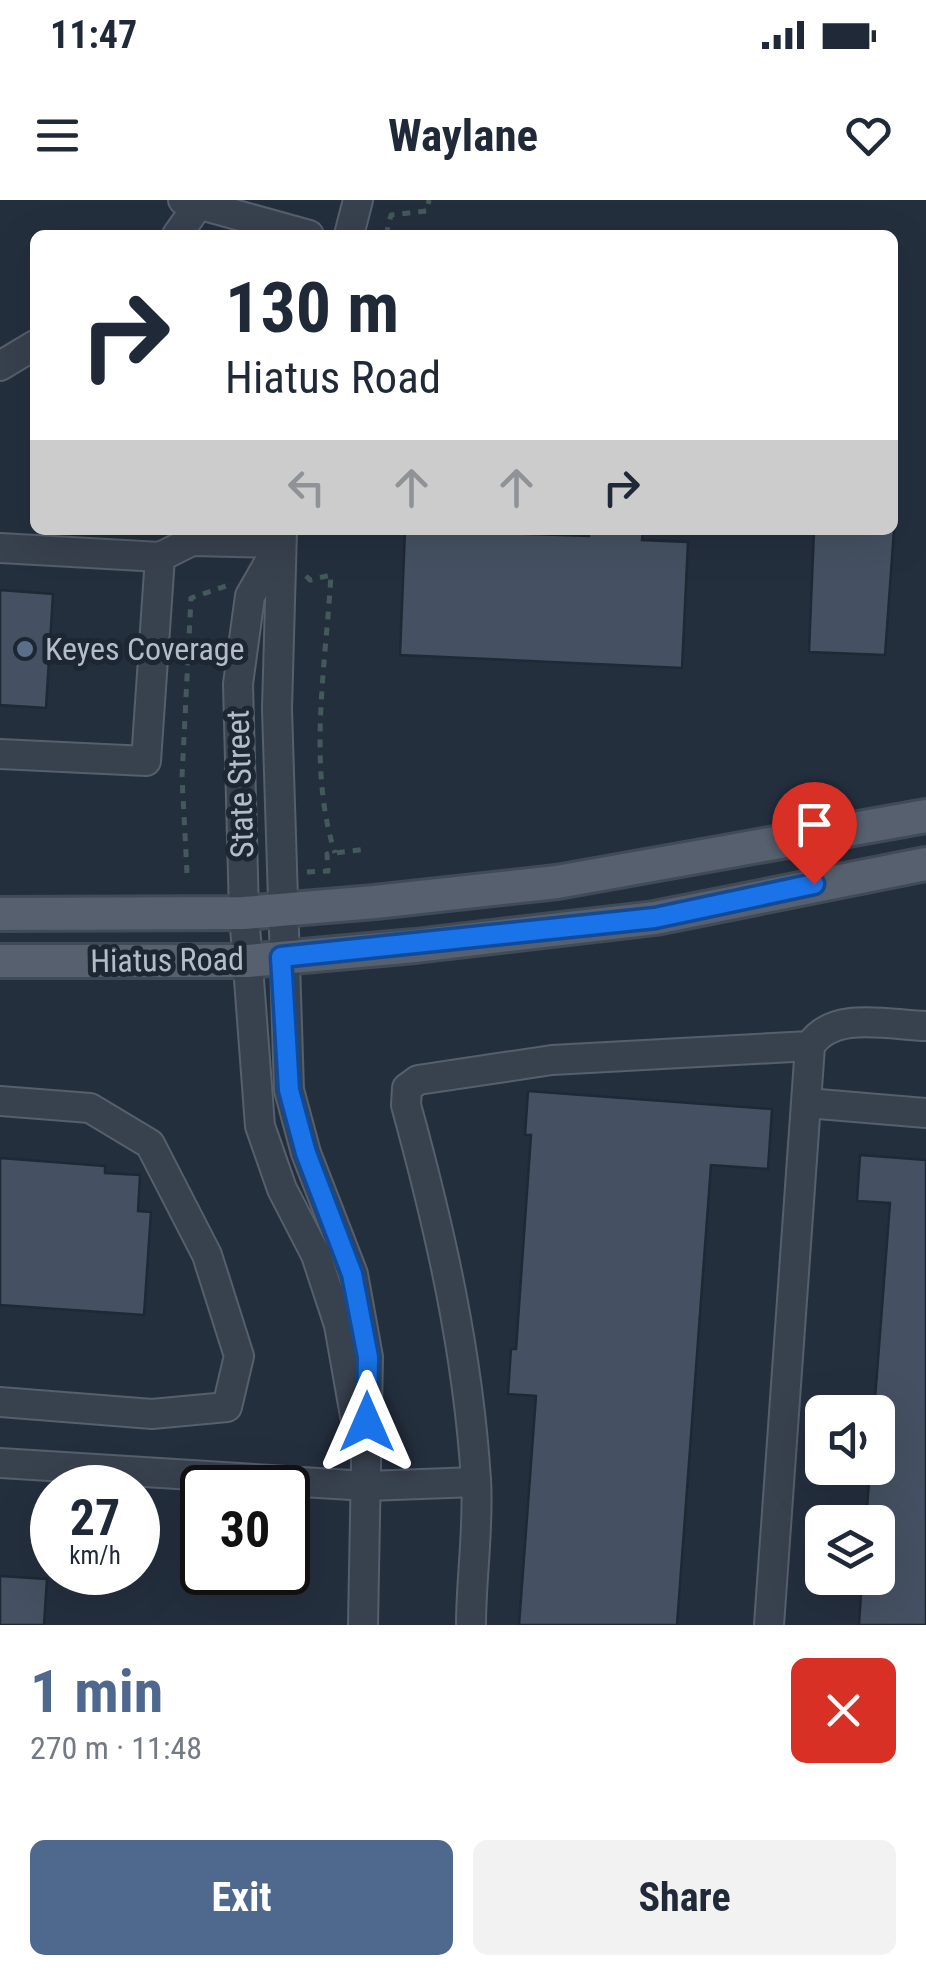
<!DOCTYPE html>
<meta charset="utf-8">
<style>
:root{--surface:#fff;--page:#f2f2f3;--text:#1f2937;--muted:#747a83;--accent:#4f688e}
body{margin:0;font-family:"Roboto Condensed",sans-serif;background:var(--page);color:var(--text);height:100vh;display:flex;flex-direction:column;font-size:38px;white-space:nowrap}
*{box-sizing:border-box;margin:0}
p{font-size:32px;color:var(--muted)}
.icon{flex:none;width:55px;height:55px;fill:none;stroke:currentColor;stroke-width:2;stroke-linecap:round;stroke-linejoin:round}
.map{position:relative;height:1425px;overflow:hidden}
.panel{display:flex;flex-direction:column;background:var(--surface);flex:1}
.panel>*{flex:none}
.guide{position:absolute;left:30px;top:30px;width:868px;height:305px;border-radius:15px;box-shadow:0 10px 40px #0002;background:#fff;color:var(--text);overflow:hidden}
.fabs{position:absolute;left:805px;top:1195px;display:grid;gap:20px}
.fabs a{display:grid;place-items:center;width:90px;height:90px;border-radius:15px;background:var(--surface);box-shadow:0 10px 40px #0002;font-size:50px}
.speed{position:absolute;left:30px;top:1265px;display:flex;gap:20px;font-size:50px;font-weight:700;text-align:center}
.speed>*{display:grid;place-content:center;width:130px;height:130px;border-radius:50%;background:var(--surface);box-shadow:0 10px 40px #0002;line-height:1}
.speed small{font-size:25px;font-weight:400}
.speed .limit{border:5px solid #111;border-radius:15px;background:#fff;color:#111}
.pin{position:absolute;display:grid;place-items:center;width:85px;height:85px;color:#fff;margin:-102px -42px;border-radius:50% 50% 50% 0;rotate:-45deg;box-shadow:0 0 10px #0007}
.pin .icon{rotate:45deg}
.me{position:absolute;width:110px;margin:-55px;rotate:0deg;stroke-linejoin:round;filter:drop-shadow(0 0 8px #0008)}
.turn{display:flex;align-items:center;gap:35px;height:210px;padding:0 30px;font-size:45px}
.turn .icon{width:130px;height:130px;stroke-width:2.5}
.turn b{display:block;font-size:70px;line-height:85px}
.lanes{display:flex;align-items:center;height:95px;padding:0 30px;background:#0003;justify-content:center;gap:50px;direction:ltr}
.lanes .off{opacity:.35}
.round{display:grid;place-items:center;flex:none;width:105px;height:105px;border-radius:15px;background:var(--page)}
.summary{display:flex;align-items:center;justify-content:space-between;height:170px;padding:0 30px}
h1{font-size:60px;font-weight:700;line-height:75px;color:var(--accent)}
.action{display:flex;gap:20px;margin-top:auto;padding:20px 30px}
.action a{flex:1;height:115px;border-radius:15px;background:var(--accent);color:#fff;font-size:40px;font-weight:700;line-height:115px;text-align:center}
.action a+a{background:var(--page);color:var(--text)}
.status{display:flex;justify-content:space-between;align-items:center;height:70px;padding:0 50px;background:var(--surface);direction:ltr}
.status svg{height:28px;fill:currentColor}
header{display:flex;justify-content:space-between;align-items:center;height:130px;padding:0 30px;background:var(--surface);font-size:45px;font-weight:700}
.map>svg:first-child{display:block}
</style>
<div class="status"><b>11:47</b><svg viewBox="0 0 49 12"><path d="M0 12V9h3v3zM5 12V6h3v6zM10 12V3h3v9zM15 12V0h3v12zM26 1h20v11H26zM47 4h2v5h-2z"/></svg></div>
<header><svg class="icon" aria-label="menu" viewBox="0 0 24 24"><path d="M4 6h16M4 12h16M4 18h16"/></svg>Waylane<svg class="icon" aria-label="heart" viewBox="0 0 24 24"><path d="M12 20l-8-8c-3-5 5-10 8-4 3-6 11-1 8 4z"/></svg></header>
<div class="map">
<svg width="926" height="1425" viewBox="0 0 926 1425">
<rect width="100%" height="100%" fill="#242f3e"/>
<g fill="#455162" stroke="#1f2835" stroke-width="2.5">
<polygon points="405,330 589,336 589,330 643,330 642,340 688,342 682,468 400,455"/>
<polygon points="814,330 894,330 885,455 809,452"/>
<polygon points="0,390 53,394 46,508 0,505"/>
<polygon points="528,891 772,909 768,969 711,965 677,1425 519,1425 536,1196 508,1194 511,1149 516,1149 531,935 525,935"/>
<polygon points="860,955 926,960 926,1425 859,1425 862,1378 878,1378 878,1322 866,1322 870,1268 878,1268 874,1212 890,1003 857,1001"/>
<polygon points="0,958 105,966 105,973 140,975 138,1011 151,1012 144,1115 0,1105"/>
<polygon points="0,1376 47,1379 44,1425 0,1425"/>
</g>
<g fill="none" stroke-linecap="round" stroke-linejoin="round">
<g stroke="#565f6c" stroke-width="32">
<g id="minor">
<polyline points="183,0 309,35"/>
<polyline points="177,35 199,4"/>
<polyline points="349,35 358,0"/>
<polyline points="0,166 35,145"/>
<polyline points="282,330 277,509 289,890 306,953 353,1074 368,1157 363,1425"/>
<polyline points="279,345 250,396 238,484 244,713 260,926 282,989 316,1055 339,1125 355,1216"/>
<polyline points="0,348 160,357 192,341 279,343"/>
<polyline points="0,554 146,561 160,357"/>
<polyline points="0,901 90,908 150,944 207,1055 239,1156 227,1207 152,1214 0,1202"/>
<polyline points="807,903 926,913"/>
<polyline points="0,1263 367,1286 476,1282"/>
<path d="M471,1425C471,1377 479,1329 476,1280C468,1152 440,1029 406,905L407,888L418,880L552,860L810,846C832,810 889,825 926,826"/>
<polyline points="769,1425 810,846"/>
</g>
</g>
<g stroke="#414a57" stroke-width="38">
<g id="major">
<polyline points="0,714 244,713 375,702 557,682 926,616"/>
<polyline points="0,761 247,761 415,746 655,718 926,664"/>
</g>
</g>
<g stroke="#44595c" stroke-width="5" stroke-dasharray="8 8" stroke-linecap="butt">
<polyline points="386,35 391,15 427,11 429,0"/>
<path d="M306,376L310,380L331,375C326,463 307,567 335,653"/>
<polyline points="307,672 328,671 327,654 366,649"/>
<polyline points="187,673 182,577 191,398 229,385"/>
</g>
<use href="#minor" stroke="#38414e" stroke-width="28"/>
<use href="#major" stroke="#56606e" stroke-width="32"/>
</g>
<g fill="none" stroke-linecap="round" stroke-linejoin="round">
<g stroke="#114b97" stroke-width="25">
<polyline id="route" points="367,1222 368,1157 352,1074 306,953 289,890 281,757 655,718 814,684"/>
</g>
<use href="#route" stroke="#1a73e8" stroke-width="18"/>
</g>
<circle fill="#5c6f8a" stroke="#1d2633" stroke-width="4" cx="25" cy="449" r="10"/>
<g text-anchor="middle" stroke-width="10" stroke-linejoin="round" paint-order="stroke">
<g font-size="32" fill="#b4bcc9" stroke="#1d2633" text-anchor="start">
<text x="45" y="460">Keyes Coverage</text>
</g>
<g font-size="32" fill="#b4bcc9" stroke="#1d2633">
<text transform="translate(240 584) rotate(-92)" y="11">State Street</text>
<text transform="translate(167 760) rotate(-1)" y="11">Hiatus Road</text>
</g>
</g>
</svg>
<div class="fabs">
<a><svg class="icon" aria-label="sound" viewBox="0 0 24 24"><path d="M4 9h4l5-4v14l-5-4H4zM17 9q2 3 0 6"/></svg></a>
<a><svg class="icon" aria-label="layers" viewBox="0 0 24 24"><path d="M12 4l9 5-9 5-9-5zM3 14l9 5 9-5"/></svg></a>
</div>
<div class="speed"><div>27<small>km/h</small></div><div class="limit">30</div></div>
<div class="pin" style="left:814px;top:684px;background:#d93025"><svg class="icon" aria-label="arrive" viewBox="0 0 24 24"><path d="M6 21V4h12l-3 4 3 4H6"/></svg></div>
<svg class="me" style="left:367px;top:1222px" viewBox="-20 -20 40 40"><path d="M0-17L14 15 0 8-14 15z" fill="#1a73e8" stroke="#fff" stroke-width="4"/></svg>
<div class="guide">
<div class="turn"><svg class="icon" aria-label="right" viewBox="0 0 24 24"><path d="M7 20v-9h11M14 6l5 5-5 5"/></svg><div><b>130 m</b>Hiatus Road</div></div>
<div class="lanes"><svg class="icon off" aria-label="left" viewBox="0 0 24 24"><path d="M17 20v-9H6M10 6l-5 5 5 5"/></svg><svg class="icon off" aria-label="ahead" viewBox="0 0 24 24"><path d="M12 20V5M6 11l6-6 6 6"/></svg><svg class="icon off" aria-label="ahead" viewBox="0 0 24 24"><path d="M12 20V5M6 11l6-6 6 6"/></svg><svg class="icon" aria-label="right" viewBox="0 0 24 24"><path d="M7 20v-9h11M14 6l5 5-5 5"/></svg></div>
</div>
</div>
<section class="panel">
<div class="summary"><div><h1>1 min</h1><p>270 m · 11:48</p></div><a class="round" style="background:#d93025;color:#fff"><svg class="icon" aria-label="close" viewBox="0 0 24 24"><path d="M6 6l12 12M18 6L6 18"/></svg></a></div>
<div class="action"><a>Exit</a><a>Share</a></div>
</section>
